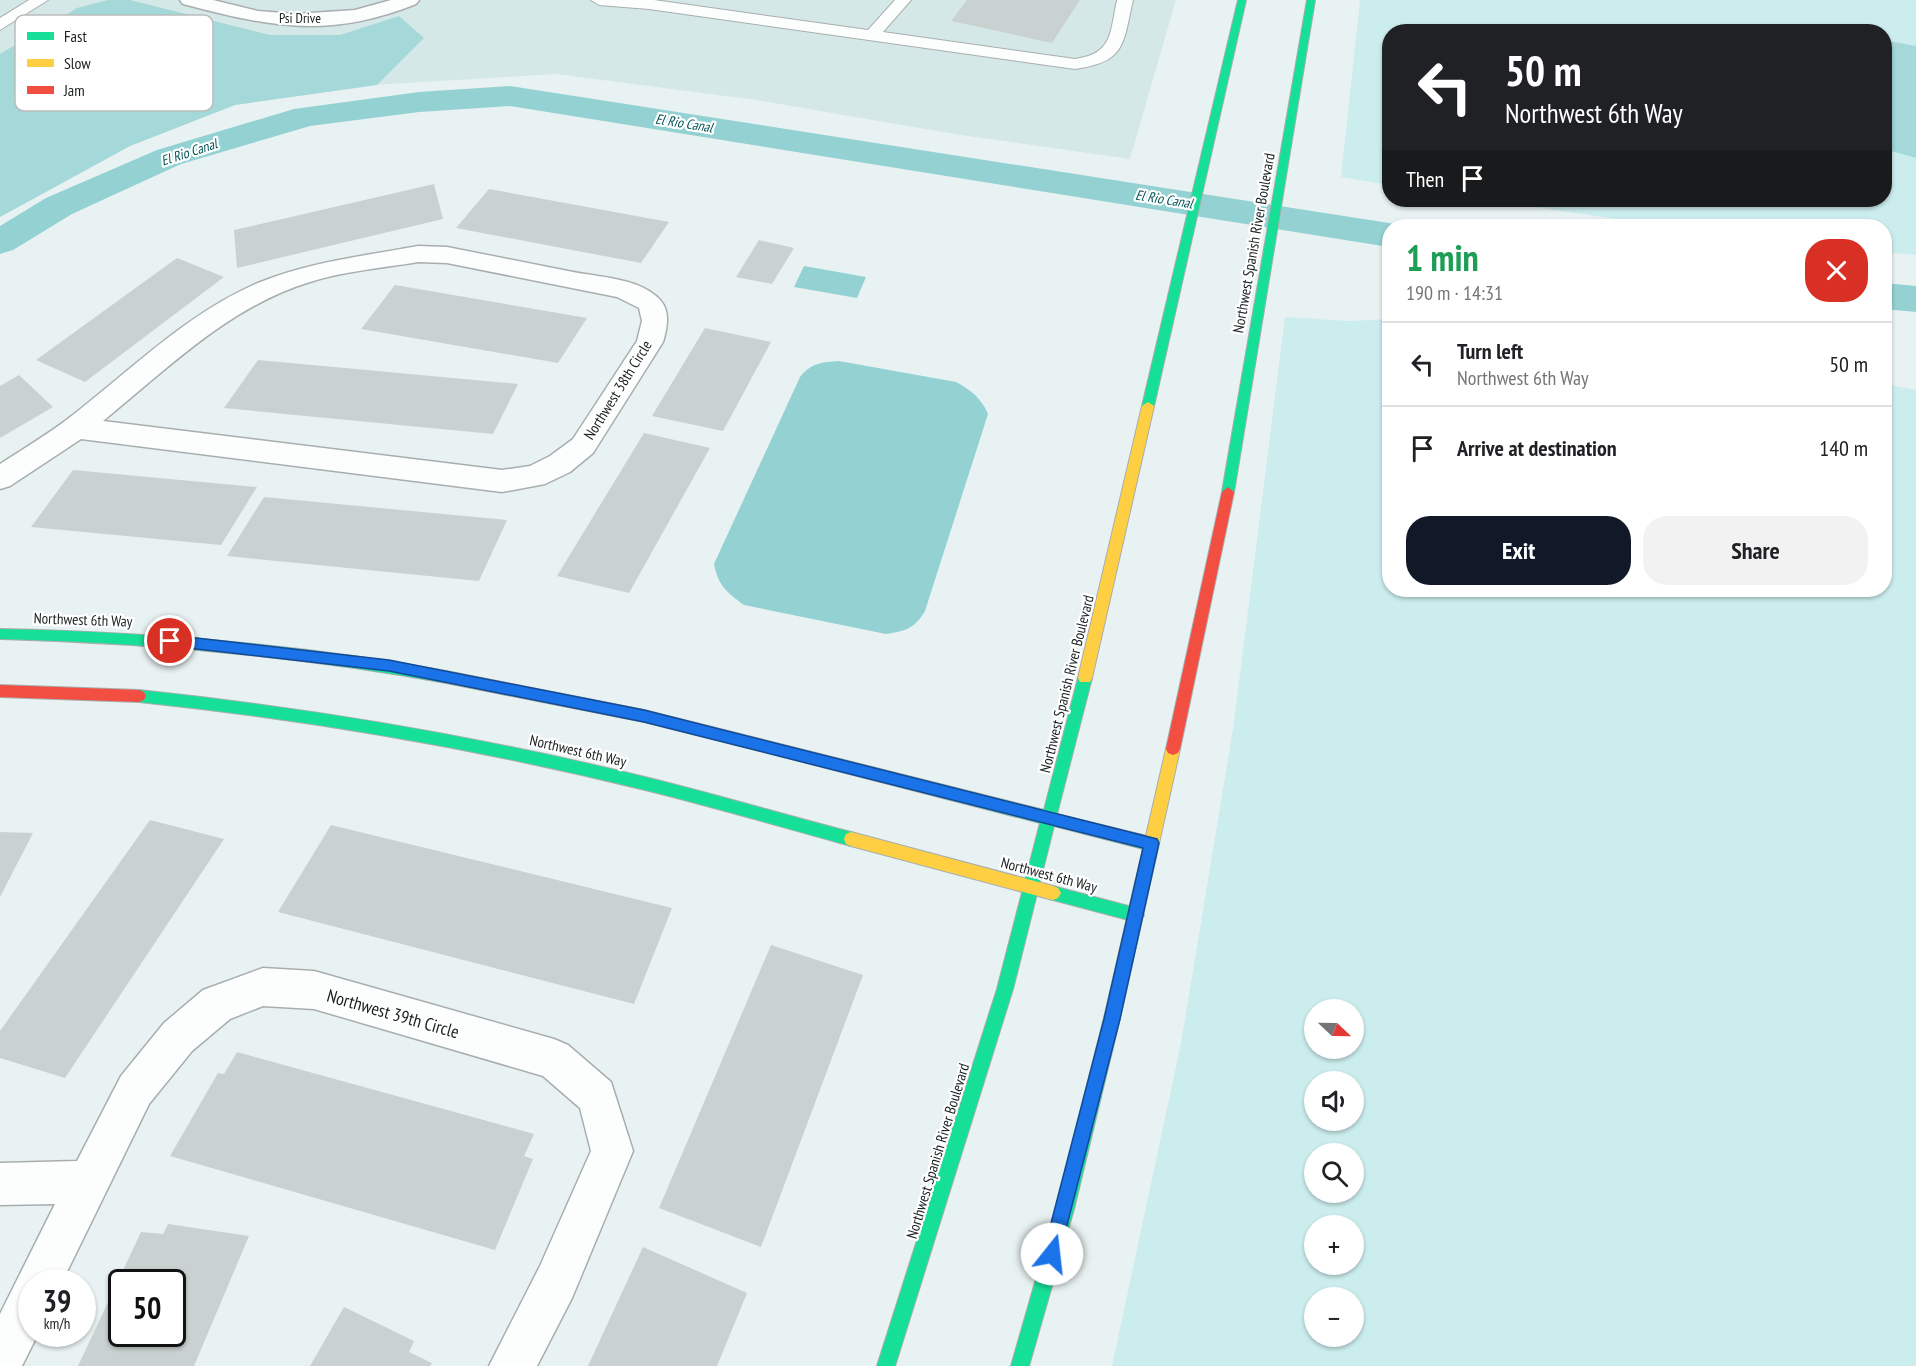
<!DOCTYPE html>
<meta charset="utf-8">
<style>
:root{--surface:#fff;--page:#f2f2f2;--text:#202124;--muted:#757577;--line:#e0e0e0;--accent:#111827}
body{margin:0;font-family:"PT Sans Narrow",sans-serif;background:var(--page);color:var(--text);height:100vh;display:flex;flex-direction:column;font-size:22px;white-space:nowrap}
*{box-sizing:border-box;margin:0}
p{font-size:20px;color:var(--muted)}
.icon{flex:none;width:33px;height:33px;fill:none;stroke:currentColor;stroke-width:2;stroke-linecap:round;stroke-linejoin:round}
.map{position:relative;flex:1;overflow:hidden}
.details{position:absolute;left:1382px;top:219px;width:510px;height:378px;display:flex;flex-direction:column;background:var(--surface);border-radius:24px;box-shadow:0 2px 4px #0004}
.details>*{flex:none}
.hud{position:absolute;left:1382px;top:24px;width:510px;height:183px;border-radius:24px;box-shadow:0 2px 4px #0004;background:#202124;color:#fff;overflow:hidden}
.needle{width:39px;rotate:112deg}
.fabs{position:absolute;left:1304px;top:999px;display:grid;gap:12px}
.fabs a{display:grid;place-items:center;width:60px;height:60px;border-radius:50%;background:var(--surface);box-shadow:0 2px 4px #0004;font-size:30px}
.speed{position:absolute;left:18px;top:1269px;display:flex;gap:12px;font-size:30px;font-weight:700;text-align:center}
.speed>*{display:grid;place-content:center;width:78px;height:78px;border-radius:50%;background:var(--surface);box-shadow:0 2px 4px #0004;line-height:1}
.speed small{font-size:15px;font-weight:400}
.speed .limit{border:3px solid #111;border-radius:9px;background:#fff;color:#111}
.pin{position:absolute;display:grid;place-items:center;width:51px;height:51px;color:#fff;margin:-26px;border:3px solid #fff;border-radius:50%;box-shadow:0 2px 6px #0007}
.me{position:absolute;width:66px;margin:-33px;rotate:16deg;stroke-linejoin:round;filter:drop-shadow(0 0 4px #0008)}
.turn{display:flex;align-items:center;gap:21px;height:126px;padding:0 24px;font-size:27px}
.turn .icon{width:78px;height:78px;stroke-width:2.5}
.turn b{display:block;font-size:42px;line-height:51px}
.then{display:flex;align-items:center;height:57px;padding:0 24px;background:#0003;gap:12px;font-size:22px}
.round{display:grid;place-items:center;flex:none;width:63px;height:63px;border-radius:24px;background:var(--page)}
.headline{display:flex;align-items:center;justify-content:space-between;height:102px;padding:0 24px}
h1{font-size:36px;font-weight:800;line-height:45px;color:#1e9e55}
.cta{display:flex;gap:12px;margin-top:auto;padding:12px 24px}
.cta a{flex:1;height:69px;border-radius:24px;background:var(--accent);color:#fff;font-size:24px;font-weight:800;line-height:69px;text-align:center}
.cta a+a{background:var(--page);color:var(--text)}
ul{padding:0;list-style:none}
li{display:flex;align-items:center;gap:18px;height:84px;padding:0 24px;border-top:2px solid var(--line)}
li div{flex:1}
li b{display:block;font-size:22px}
li em{font-style:normal}
.map>svg:first-child{display:block}
</style>
<div class="map">
<svg width="1916" height="1366" viewBox="0 0 1916 1366">
<rect width="100%" height="100%" fill="#e9f2f2"/>
<polygon fill="#d5e8e8" points="0,0 1176,0 1130,159 954,134 756,100 556,74 374,85 235,105 130,146 0,217"/>
<g fill="#ccedee" fill-rule="evenodd">
<polygon points="1360,0 1916,0 1916,46 1884,40 1884,32 1839,31 1803,25 1793,32 1389,32 1389,185 1341,177"/>
<polygon points="1884,149 1916,158 1916,255 1884,252 1884,226 1664,226 1486,200 1884,200"/>
<path d="M1285,317L1349,321L1389,319V590H1884V384L1916,390V1366H1112L1181,1043L1233,729ZM1314,1010H1353V1048H1314ZM1314,1082H1353V1120H1314ZM1314,1154H1353V1192H1314ZM1314,1226H1353V1264H1314ZM1314,1298H1353V1336H1314Z"/>
</g>
<g fill="#a5d8d9">
<polygon points="108,0 130,0 270,35 340,35 399,16 424,38 377,85 235,105 130,146 0,217 0,54 77,8"/>
<polygon points="1884,40 1916,46 1916,158 1884,149"/>
</g>
<g fill="#93d1d2">
<polygon points="804,266 866,277 857,298 794,287"/>
<path d="M839,361L956,382C971,390 981,398 988,414L925,611C915,628 906,631 886,634L744,605C726,592 718,585 714,564L800,377C811,363 822,362 839,361Z"/>
</g>
<g fill="none" stroke-linecap="round" stroke-linejoin="round">
<g fill="#93d1d2" fill-rule="evenodd">
<polygon points="510,86 1389,223 1401,226 1389,226 1389,247 510,106 419,112 310,126 181,164 72,214 13,250 0,254 0,226 46,198 157,150 294,109 419,92"/>
<polygon points="1884,283 1916,286 1916,312 1884,309"/>
</g>
</g>
<g fill="#cad1d1" fill-rule="evenodd">
<polygon points="967,0 1080,0 1052,43 951,21"/>
<polygon points="434,184 443,219 237,268 234,230"/>
<polygon points="489,189 669,222 641,263 456,228"/>
<polygon points="759,240 794,248 772,284 736,277"/>
<polygon points="177,258 224,277 85,382 36,360"/>
<polygon points="395,285 587,318 558,363 361,329"/>
<polygon points="705,328 771,342 723,431 652,416"/>
<polygon points="258,360 518,384 493,434 224,408"/>
<polygon points="19,375 53,407 0,438 0,386"/>
<polygon points="644,433 710,448 629,593 557,576"/>
<polygon points="73,470 257,487 221,545 31,527"/>
<polygon points="264,497 507,520 479,581 227,556"/>
<polygon points="150,820 224,839 65,1078 0,1058 0,1031"/>
<polygon points="331,825 672,908 634,1004 278,912"/>
<polygon points="0,832 33,833 0,897"/>
<polygon points="771,945 863,975 761,1247 659,1208"/>
<polygon points="237,1052 534,1134 524,1156 533,1159 495,1250 170,1156 218,1073 224,1074"/>
<path d="M168,1224L249,1236L194,1366H78L141,1232L163,1234ZM122,1282H172V1334H122Z"/>
<polygon points="643,1247 747,1293 717,1366 588,1366"/>
<polygon points="344,1307 414,1341 409,1352 432,1363 430,1366 310,1366"/>
</g>
<g fill="none" stroke-linecap="round" stroke-linejoin="round">
<g stroke="#a8aeaf" stroke-width="2">
<g id="lane">
<polygon points="29,0 48,0 0,30 0,18"/>
<path d="M591,0H654L868,30L895,0H911L883,32L1075,59C1113,54 1110,32 1117,0H1133C1123,44 1126,62 1075,69L649,9L599,5Z"/>
</g>
</g>
<g stroke="#a8aeaf" stroke-width="3">
<g id="street">
<path d="M180,0H213L258,11L296,14L355,10L391,0H419L416,4C329,39 270,27 183,4Z"/>
<path d="M418,246L447,247C489,255 531,264 573,272C599,277 635,278 656,296C671,308 668,325 663,342L593,453L570,472L545,484L502,492L81,439L10,486L0,489V464C23,449 47,435 69,418C129,372 187,313 258,283C309,262 364,256 418,246ZM418,262L447,263L617,297L639,308L642,321L637,341L573,439L550,456L530,466L502,470L103,421C167,369 230,306 310,282C344,271 383,268 418,262Z"/>
<polygon points="263,968 314,971 554,1039 568,1045 611,1082 633,1151 572,1298 537,1366 489,1366 540,1266 591,1151 580,1108 543,1076 314,1009 263,1006 230,1019 192,1051 149,1104 62,1282 32,1282 32,1334 38,1334 22,1366 0,1366 0,1314 55,1204 0,1205 0,1163 77,1161 121,1076 164,1023 203,990"/>
</g>
</g>
<g stroke="#a8aeaf" stroke-width="2">
<g id="fast">
<polygon points="1238,0 1246,0 1154,406 1148,410 1142,406"/>
<polygon points="1307,0 1315,0 1234,492 1228,497 1222,492"/>
<path d="M0,629C150,632 298,644 446,671L451,673L453,677L451,681L446,683C298,656 150,643 0,639Z"/>
<polygon points="1085,672 1090,674 1092,678 1057,814 1151,837 1156,839 1158,844 1156,849 1151,851 1054,826 1013,989 895,1366 877,1366 997,989 1040,823 760,751 755,749 753,745 755,741 760,739 1044,810 1078,678 1080,674"/>
<path d="M139,690C310,708 478,736 645,777C714,794 782,814 851,832L856,834L858,839L856,844L851,846C782,827 714,807 645,790C478,749 310,720 139,702L134,700L132,696L134,692Z"/>
<polygon points="1053,886 1136,908 1141,910 1144,915 1141,920 1136,922 1053,900 1048,898 1045,893 1048,888"/>
<polygon points="1112,1010 1118,1012 1120,1018 1074,1209 1029,1366 1011,1366 1056,1209 1104,1018 1106,1012"/>
</g>
</g>
<g stroke="#a8aeaf" stroke-width="2">
<g id="slow">
<polygon points="1148,402 1154,406 1092,678 1090,682 1080,682 1078,678 1142,406"/>
<polygon points="446,671 644,710 760,739 765,741 767,745 765,749 760,751 644,722 446,683 441,681 439,677 441,673"/>
<polygon points="1173,743 1178,745 1180,749 1120,1018 1118,1024 1112,1026 1106,1024 1104,1018 1166,749 1168,745"/>
<polygon points="851,832 1053,886 1058,888 1061,893 1058,898 1053,900 851,846 846,844 844,839 846,834"/>
</g>
</g>
<g stroke="#a8aeaf" stroke-width="2">
<g id="jam">
<polygon points="1228,487 1234,492 1180,749 1178,753 1173,755 1168,753 1166,749 1222,492"/>
<polygon points="0,685 139,690 144,692 146,696 144,700 139,702 0,697"/>
</g>
</g>
<use href="#lane" fill="#fcfdfd" fill-rule="evenodd"/>
<use href="#street" fill="#fcfdfd" fill-rule="evenodd"/>
<use href="#fast" fill="#16e098" fill-rule="evenodd"/>
<use href="#slow" fill="#ffcf43" fill-rule="evenodd"/>
<use href="#jam" fill="#f24e42" fill-rule="evenodd"/>
</g>
<polygon fill="#1a73e8" stroke="#114b97" stroke-width="1.5" points="170,635 389,660 644,710 1157,839 1159,843 1120,1019 1058,1260 1052,1263 1046,1260 1043,1254 1104,1019 1143,848 644,722 389,671 170,646 164,641"/>
<g text-anchor="middle" stroke-width="4.5" stroke-linejoin="round" paint-order="stroke">
<g font-size="14" fill="#191f20" stroke="#fff">
<text x="300" y="23">Psi Drive</text>
</g>
<g font-size="14" font-style="italic" fill="#045456" stroke="#fff">
<text transform="translate(684 123) rotate(9)" y="5">El Rio Canal</text>
<text transform="translate(189 152) rotate(-18)" y="5">El Rio Canal</text>
<text transform="translate(1164 199) rotate(9)" y="5">El Rio Canal</text>
</g>
<g font-size="15" fill="#191f20" stroke="#fff">
<text transform="translate(1254 243) rotate(-80)" y="5">Northwest Spanish River Boulevard</text>
<text transform="translate(618 390) rotate(-58)" y="5">Northwest 38th Circle</text>
<text transform="translate(83 620) rotate(2)" y="5">Northwest 6th Way</text>
<text transform="translate(1067 684) rotate(-76)" y="5">Northwest Spanish River Boulevard</text>
<text transform="translate(578 751) rotate(13)" y="5">Northwest 6th Way</text>
<text transform="translate(1049 875) rotate(15)" y="5">Northwest 6th Way</text>
<text transform="translate(938 1151) rotate(-73)" y="5">Northwest Spanish River Boulevard</text>
</g>
<g font-size="18" fill="#191f20" stroke="#fff">
<text transform="translate(393 1014) rotate(16)" y="6">Northwest 39th Circle</text>
</g>
</g>
<rect x="15" y="15" width="198" height="96" rx="9" fill="#fff" stroke="#babcbc" stroke-width="1.5"/>
<rect x="27" y="32" width="27" height="8" fill="#16e098"/>
<rect x="27" y="59" width="27" height="8" fill="#ffcf43"/>
<rect x="27" y="86" width="27" height="8" fill="#f24e42"/>
<g font-size="16" fill="#191f20">
<text x="64" y="42">Fast</text>
<text x="64" y="69">Slow</text>
<text x="64" y="96">Jam</text>
</g>
</svg>
<div class="fabs">
<a><svg class="needle" viewBox="-14 -14 28 28"><path d="M0-13l5 13h-10z" fill="#e53935"/><path d="M0 13l5-13h-10z" fill="#757577"/></svg></a>
<a><svg class="icon" aria-label="sound" viewBox="0 0 24 24"><path d="M4 9h4l5-4v14l-5-4H4zM17 9q2 3 0 6"/></svg></a>
<a><svg class="icon" aria-label="search" viewBox="0 0 24 24"><circle cx="10" cy="10" r="6"/><path d="M15 15l6 6"/></svg></a>
<a>+</a>
<a>−</a>
</div>
<div class="speed"><div>39<small>km/h</small></div><div class="limit">50</div></div>
<div class="pin" style="left:170px;top:641px;background:#d93025"><svg class="icon" aria-label="arrive" viewBox="0 0 24 24"><path d="M6 21V4h12l-3 4 3 4H6"/></svg></div>
<svg class="me" style="left:1052px;top:1254px" viewBox="-20 -20 40 40"><circle r="19" fill="#fff"/><path d="M0-13L10 11 0 6-10 11z" fill="#1a73e8"/></svg>
<div class="hud">
<div class="turn"><svg class="icon" aria-label="left" viewBox="0 0 24 24"><path d="M17 20v-9H6M10 6l-5 5 5 5"/></svg><div><b>50 m</b>Northwest 6th Way</div></div>
<div class="then">Then<svg class="icon" aria-label="arrive" viewBox="0 0 24 24"><path d="M6 21V4h12l-3 4 3 4H6"/></svg></div>
</div>
<section class="details">
<div class="headline"><div><h1>1 min</h1><p>190 m · 14:31</p></div><a class="round" style="background:#d93025;color:#fff"><svg class="icon" aria-label="close" viewBox="0 0 24 24"><path d="M6 6l12 12M18 6L6 18"/></svg></a></div>
<ul>
<li><svg class="icon" aria-label="left" viewBox="0 0 24 24"><path d="M17 20v-9H6M10 6l-5 5 5 5"/></svg><div><b>Turn left</b><p>Northwest 6th Way</p></div><em>50 m</em></li>
<li><svg class="icon" aria-label="arrive" viewBox="0 0 24 24"><path d="M6 21V4h12l-3 4 3 4H6"/></svg><div><b>Arrive at destination</b></div><em>140 m</em></li>
</ul>
<div class="cta"><a>Exit</a><a>Share</a></div>
</section>
</div>
